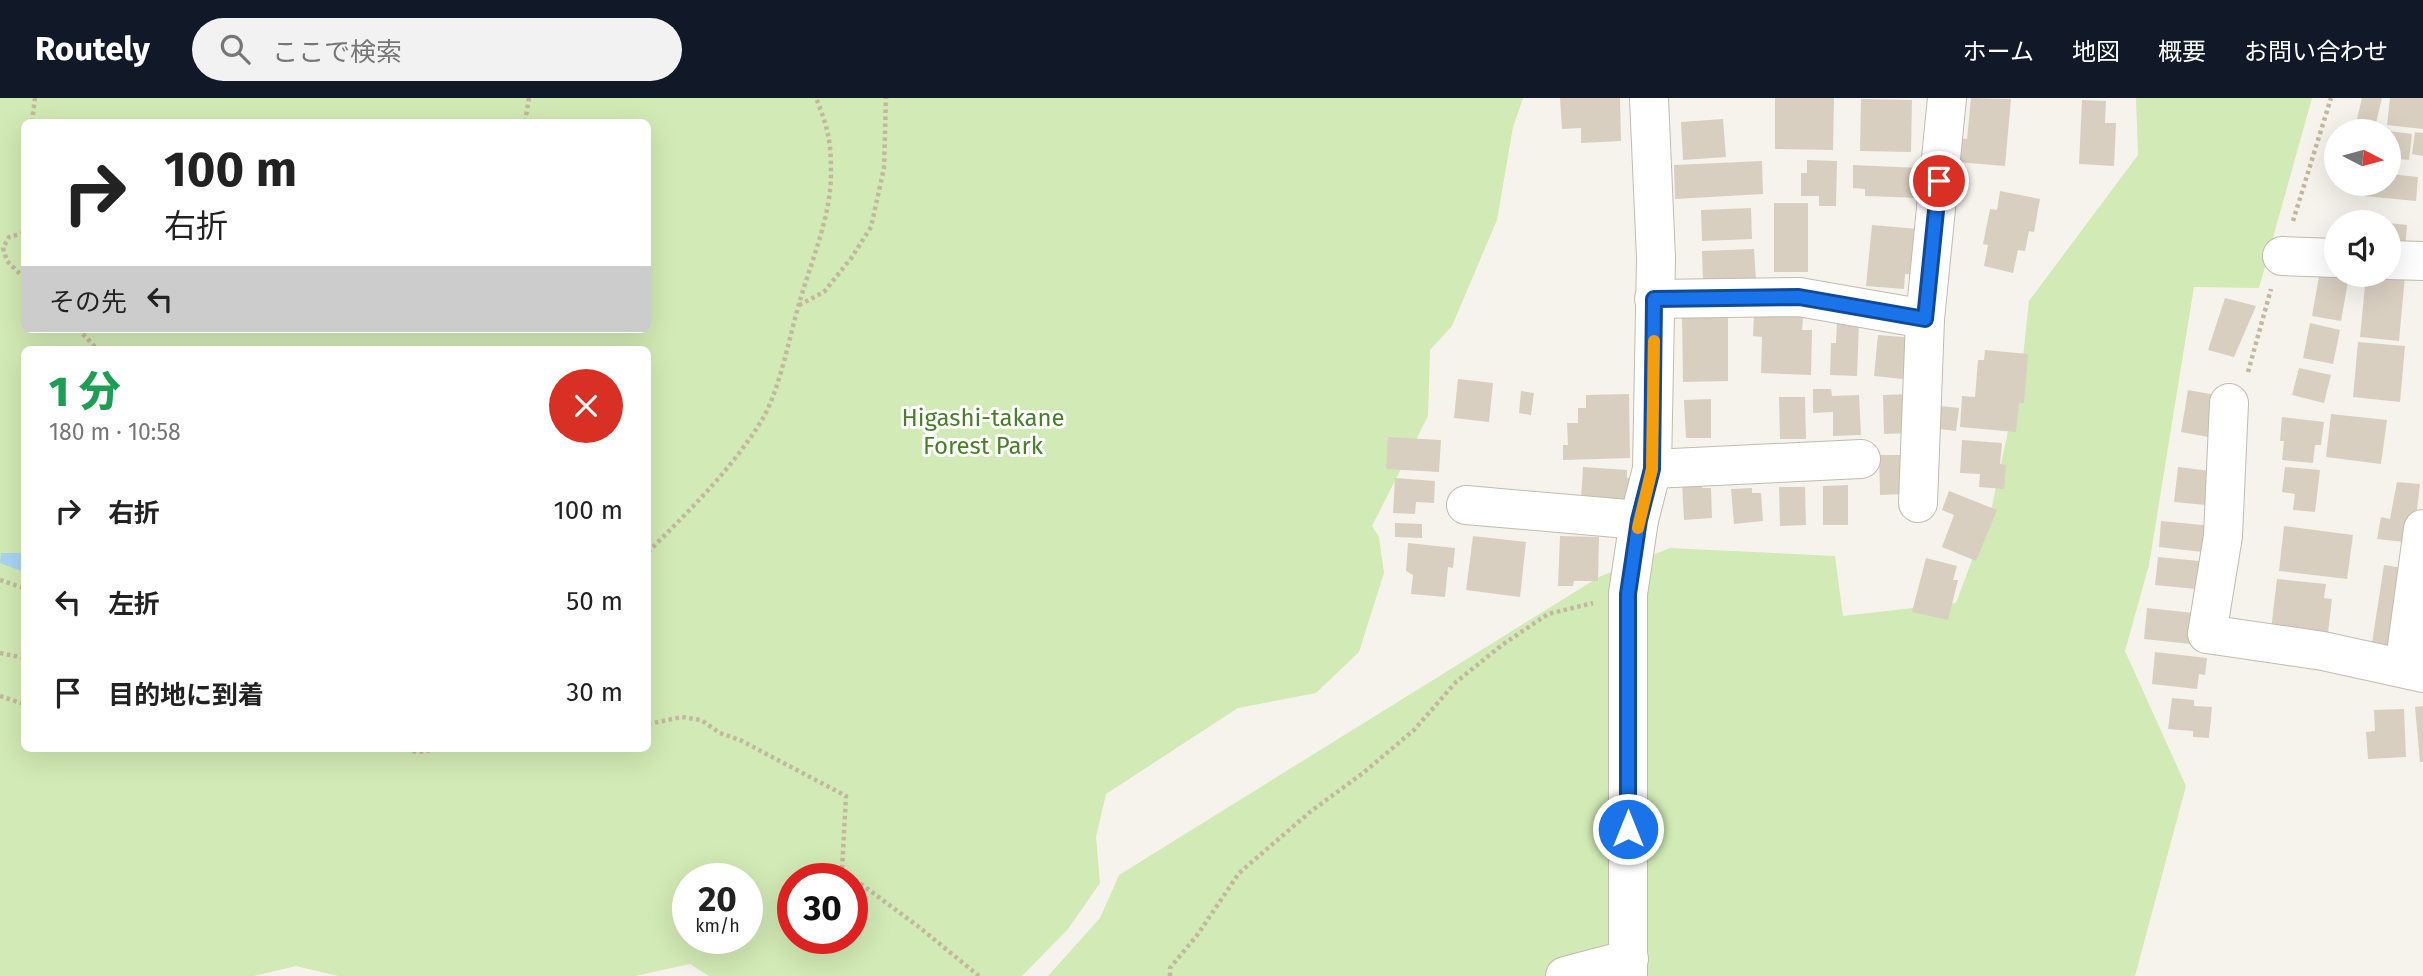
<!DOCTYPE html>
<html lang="ja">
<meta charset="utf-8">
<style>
:root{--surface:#fff;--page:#f2f2f2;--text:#222;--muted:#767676;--accent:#111827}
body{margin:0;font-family:"Fira Sans","Noto Sans JP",sans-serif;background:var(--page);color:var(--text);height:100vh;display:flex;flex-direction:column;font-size:26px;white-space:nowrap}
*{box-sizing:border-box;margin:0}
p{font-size:23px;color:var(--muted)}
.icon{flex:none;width:38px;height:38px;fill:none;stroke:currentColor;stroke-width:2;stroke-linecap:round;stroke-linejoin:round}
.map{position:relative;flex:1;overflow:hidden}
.details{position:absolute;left:21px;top:248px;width:630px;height:406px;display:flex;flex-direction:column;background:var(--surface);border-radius:10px;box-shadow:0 7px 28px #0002}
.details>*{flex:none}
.guide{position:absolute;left:21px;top:21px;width:630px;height:214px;border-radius:10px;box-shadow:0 7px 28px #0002;background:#fff;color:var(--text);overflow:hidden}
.needle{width:46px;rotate:96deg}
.tools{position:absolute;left:2324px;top:21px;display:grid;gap:14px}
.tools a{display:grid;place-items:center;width:77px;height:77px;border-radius:50%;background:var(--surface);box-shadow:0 7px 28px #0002;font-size:35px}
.speed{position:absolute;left:672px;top:765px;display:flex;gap:14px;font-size:35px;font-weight:700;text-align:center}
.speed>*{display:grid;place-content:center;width:91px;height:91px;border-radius:50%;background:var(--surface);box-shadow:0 7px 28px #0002;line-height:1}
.speed small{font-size:18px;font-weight:400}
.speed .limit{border:10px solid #d22;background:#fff;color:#111}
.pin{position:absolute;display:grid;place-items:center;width:60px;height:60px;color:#fff;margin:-30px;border:4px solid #fff;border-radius:50%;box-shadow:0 2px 7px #0007}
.me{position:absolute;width:77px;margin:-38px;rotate:0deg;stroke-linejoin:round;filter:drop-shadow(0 0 5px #0008)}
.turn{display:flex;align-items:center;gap:24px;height:147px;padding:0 28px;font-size:32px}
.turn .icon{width:91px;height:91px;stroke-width:2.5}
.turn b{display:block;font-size:49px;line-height:60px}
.then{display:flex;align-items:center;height:66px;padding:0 28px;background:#0003;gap:14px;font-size:26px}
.round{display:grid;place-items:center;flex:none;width:74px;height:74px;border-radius:37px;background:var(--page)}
.head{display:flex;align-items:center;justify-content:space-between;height:119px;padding:0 28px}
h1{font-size:42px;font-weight:800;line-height:52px;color:#1e9e55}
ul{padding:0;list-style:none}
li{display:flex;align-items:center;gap:21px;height:91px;padding:0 28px}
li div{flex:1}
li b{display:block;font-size:26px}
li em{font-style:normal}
header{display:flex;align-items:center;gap:42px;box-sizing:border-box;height:98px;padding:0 35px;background:var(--accent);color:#fff}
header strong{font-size:33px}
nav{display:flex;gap:38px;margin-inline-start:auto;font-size:24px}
.search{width:490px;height:63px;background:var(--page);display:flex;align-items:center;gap:18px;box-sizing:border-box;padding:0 24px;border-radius:38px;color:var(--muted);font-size:26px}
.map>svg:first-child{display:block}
</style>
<header>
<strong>Routely</strong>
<div class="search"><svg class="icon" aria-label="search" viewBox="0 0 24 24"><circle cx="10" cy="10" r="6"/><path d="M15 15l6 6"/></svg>ここで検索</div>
<nav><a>ホーム</a><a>地図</a><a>概要</a><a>お問い合わせ</a></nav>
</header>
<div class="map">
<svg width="2423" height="878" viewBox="0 0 2423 878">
<rect width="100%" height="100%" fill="#f6f3ec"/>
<g fill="#d2eab5" fill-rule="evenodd">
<path d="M0,0H1523L1513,29L1497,122L1452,228L1430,252L1428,318L1372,428L1379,439L1384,475L1359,554L1316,595L1238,610L1106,696L1096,739L1100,785L1068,831L1022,878H709L690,866L635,878H338L296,868L254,878H0ZM24,24H648V231H24ZM24,252H648V651H24ZM688,780H747V840H688ZM793,780H852V840H793Z"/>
<polygon points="2136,0 2312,0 2259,190 2194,189 2149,467 2125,553 2186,688 2135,878 1048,878 1100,820 1119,777 1599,479 1670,450 1835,458 1843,518 1956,505 1992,408 2022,268 2029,203 2138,57"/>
</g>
<polygon fill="#a9d4f2" points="1,455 24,455 24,474 0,465"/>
<g fill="#d8cfc1">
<polygon points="1560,0 1620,0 1621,43 1581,45 1581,30 1562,31"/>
<polygon points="1775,0 1834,0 1833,52 1775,51"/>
<polygon points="1971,0 2011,1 2005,68 1957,64 1959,40 1967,41"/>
<polygon points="2362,0 2382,0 2376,25 2357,21"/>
<polygon points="2390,0 2423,0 2423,31 2387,27"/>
<polygon points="1861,1 1912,2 1911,54 1860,53"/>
<polygon points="2082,2 2106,3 2105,25 2116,25 2114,68 2079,66"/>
<polygon points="1723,21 1726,59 1683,62 1681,24"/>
<polygon points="2389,33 2412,36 2409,62 2389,60"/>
<polygon points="2415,34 2423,35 2423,58 2412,56"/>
<polygon points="1807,62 1837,63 1836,108 1819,108 1819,98 1801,98 1801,75 1807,75"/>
<polygon points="1762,63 1763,96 1675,101 1674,67"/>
<polygon points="1853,67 1921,70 1920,100 1865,98 1865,91 1853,90"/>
<polygon points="2389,76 2418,79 2416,103 2364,98 2365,86 2389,86"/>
<polygon points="2000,93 2040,101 2034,134 2029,133 2025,153 2018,152 2013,175 1984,168 1988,147 1983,146 1990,111 1997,112"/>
<rect x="1774" y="105" width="34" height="69"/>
<polygon points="1751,110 1752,141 1702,143 1701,112"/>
<polygon points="2389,125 2407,127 2405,151 2389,150"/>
<polygon points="1872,127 1918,131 1915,177 1905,176 1904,191 1866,188"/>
<polygon points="1754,151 1756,183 1703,185 1702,153"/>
<polygon points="2320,173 2349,178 2341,223 2312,218"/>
<polygon points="2366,177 2405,178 2399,243 2360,239"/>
<polygon points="2225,200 2256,208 2234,259 2208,252"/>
<polygon points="1754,217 1803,219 1802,232 1812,232 1811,277 1761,275 1762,239 1753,238"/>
<polygon points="1682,219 1728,219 1728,283 1683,284"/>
<polygon points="1837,224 1859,224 1857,278 1830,277 1831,245 1836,245"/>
<polygon points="2310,225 2340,232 2333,266 2303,260"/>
<polygon points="1878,237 1916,240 1912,282 1874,278"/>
<polygon points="2358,244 2405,248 2400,304 2353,299"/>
<polygon points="1985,252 2028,256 2024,305 2019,305 2016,334 1960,329 1962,298 1975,299 1978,262 1984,262"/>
<polygon points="2299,270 2331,277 2324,305 2292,297"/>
<polygon points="1458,281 1493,285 1489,324 1454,320"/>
<polygon points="1813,291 1831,291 1832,298 1859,297 1861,337 1833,338 1833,314 1813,315"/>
<polygon points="2188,292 2221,298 2214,340 2181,334"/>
<polygon points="1521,293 1534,295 1531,317 1519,315"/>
<polygon points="1629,296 1630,360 1563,362 1563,347 1568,347 1567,325 1578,325 1578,310 1586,310 1586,297"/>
<polygon points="1909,296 1910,335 1884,336 1883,297"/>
<polygon points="1779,299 1805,299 1806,341 1780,341"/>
<polygon points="1711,301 1711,340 1686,340 1684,302"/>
<polygon points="1941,308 1959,310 1956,333 1939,331"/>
<polygon points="2331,316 2387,322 2381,366 2326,359"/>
<polygon points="2282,319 2324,324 2321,347 2315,347 2313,365 2282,362 2284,343 2280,343"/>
<polygon points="1388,339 1441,342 1439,374 1386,371"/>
<polygon points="1962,342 2002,345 2000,366 2006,367 2004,391 1979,389 1980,376 1960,375"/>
<polygon points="1879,357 1904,357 1905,396 1880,397"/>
<polygon points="1583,369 1627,372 1627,380 1633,380 1631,397 1626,396 1625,404 1581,401"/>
<polygon points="2178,369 2219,374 2216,408 2174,404"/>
<polygon points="2285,369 2320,372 2315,414 2293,412 2295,396 2282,394"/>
<polygon points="1395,380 1435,383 1434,405 1416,404 1415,416 1393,415"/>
<polygon points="2397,384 2420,386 2413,445 2377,441 2381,419 2390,421"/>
<polygon points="1702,385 1702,390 1711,390 1712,420 1684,422 1682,386"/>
<polygon points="1848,387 1848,427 1823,427 1823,388"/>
<polygon points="1779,389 1805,389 1806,427 1780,428"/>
<polygon points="1752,390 1752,395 1761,395 1763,423 1734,426 1731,391"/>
<polygon points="1949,393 1997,412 1976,463 1942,449 1954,417 1942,412"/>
<polygon points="2161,423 2213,428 2211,455 2159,449"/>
<polygon points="1395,425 1422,426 1422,440 1395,439"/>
<polygon points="2284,428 2353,437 2347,481 2279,473"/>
<polygon points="1473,438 1526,444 1520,499 1466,492"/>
<polygon points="1560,438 1599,439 1598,483 1574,483 1573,488 1558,488"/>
<polygon points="1408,445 1455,450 1453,470 1448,469 1445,499 1411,496 1413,477 1406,473"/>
<polygon points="2158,459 2209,464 2206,492 2155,487"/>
<polygon points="1926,460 1957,468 1953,482 1958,482 1948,522 1912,514"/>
<polygon points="2384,467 2409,471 2397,563 2370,558"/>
<polygon points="2277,481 2326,486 2324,500 2332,501 2328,535 2271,532"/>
<polygon points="2147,510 2203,516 2200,547 2144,541"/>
<polygon points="2155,554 2207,560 2205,577 2199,576 2197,591 2152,586"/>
<polygon points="2172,600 2194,602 2194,608 2212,609 2209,640 2193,639 2193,633 2168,631"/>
<polygon points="2423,608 2423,664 2420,664 2415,609"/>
<polygon points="2404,611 2406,659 2368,661 2366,634 2375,633 2374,612"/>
</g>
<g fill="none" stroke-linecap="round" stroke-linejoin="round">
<g stroke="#c2bbae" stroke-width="40">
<g id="minor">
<polyline points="2282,158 2336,160"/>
<polyline points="2389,162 2423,163"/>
<polyline points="1654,201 1799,199 1925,221"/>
<polyline points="2229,305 2223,438 2207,536 2323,553 2423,575"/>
<polyline points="1652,371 1861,361"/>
<polyline points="1918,405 1925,221 1947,0"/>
<polyline points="1466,407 1639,422"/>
<polyline points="2404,570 2423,431"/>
<polyline points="1565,878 1629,861"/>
<polyline points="1628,878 1628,496 1639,422 1652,371 1656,160 1649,0"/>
</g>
</g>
<g stroke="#c4b79f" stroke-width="4.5" stroke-dasharray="3.5 3.5" stroke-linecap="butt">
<polyline points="32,24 35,0"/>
<polyline points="525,24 529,0"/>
<polyline points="2293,123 2331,0"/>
<polyline points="24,135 9,139 3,150 7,163 24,180"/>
<polyline points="799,207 824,194 852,159 871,129 884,70 886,0"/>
<polyline points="78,231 98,252"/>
<polyline points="2248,274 2271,191"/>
<path d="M648,454C689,413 731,372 762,322C780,291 789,240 799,206C811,163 832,117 831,72C831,42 827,27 816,0"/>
<polyline points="0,482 24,490"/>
<polyline points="0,555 24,560"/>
<polyline points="0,598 24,606"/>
<polyline points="648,626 682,619 701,622 720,635 740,642 846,698 842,772 919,829 979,878"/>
<polyline points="406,651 417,654 441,651"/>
<polyline points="1170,878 1170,870 1198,836 1239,775 1310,714 1363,675 1414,632 1456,584 1502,547 1548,516 1593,505"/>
</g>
<use href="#minor" stroke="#fff" stroke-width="38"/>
</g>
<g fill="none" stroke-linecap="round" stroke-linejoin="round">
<g stroke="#114b97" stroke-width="18">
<polyline id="route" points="1628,731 1628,496 1639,422 1652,371 1654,201 1799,199 1925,221 1939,83"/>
</g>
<use href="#route" stroke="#1a73e8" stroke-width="12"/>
<polyline stroke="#f59e0b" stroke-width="12" points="1638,430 1652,371 1654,243"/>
</g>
<g text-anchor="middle" stroke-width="6" stroke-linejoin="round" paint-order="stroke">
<g font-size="24" fill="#4a7f2a" stroke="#fff">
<text x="983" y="328">Higashi-takane<tspan x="983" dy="28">Forest Park</tspan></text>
</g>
</g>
</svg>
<div class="tools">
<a><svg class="needle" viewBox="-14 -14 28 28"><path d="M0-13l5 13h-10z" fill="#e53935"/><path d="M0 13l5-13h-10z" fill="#767676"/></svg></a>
<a><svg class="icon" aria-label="sound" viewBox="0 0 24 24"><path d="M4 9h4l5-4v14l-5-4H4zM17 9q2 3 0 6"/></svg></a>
</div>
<div class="speed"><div>20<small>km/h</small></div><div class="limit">30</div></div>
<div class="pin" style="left:1939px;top:83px;background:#d93025"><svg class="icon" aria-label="arrive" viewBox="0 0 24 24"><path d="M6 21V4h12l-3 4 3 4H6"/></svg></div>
<svg class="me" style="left:1628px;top:731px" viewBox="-20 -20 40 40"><circle r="17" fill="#1a73e8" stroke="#fff" stroke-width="3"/><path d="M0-11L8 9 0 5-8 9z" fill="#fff"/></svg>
<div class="guide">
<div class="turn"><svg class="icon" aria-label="right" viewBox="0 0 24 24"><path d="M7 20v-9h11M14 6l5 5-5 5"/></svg><div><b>100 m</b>右折</div></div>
<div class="then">その先<svg class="icon" aria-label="left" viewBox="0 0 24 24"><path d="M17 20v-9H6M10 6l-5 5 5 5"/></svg></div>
</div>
<section class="details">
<div class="head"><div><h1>1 分</h1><p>180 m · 10:58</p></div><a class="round" style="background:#d93025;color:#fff"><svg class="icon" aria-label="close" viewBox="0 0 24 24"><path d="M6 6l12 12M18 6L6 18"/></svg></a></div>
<ul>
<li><svg class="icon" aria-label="right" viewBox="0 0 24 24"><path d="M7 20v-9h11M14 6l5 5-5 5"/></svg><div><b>右折</b></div><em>100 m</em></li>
<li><svg class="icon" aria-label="left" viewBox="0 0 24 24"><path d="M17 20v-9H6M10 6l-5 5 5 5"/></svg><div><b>左折</b></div><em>50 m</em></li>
<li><svg class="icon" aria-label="arrive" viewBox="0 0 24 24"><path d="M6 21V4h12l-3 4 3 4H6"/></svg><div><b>目的地に到着</b></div><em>30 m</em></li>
</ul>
</section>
</div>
